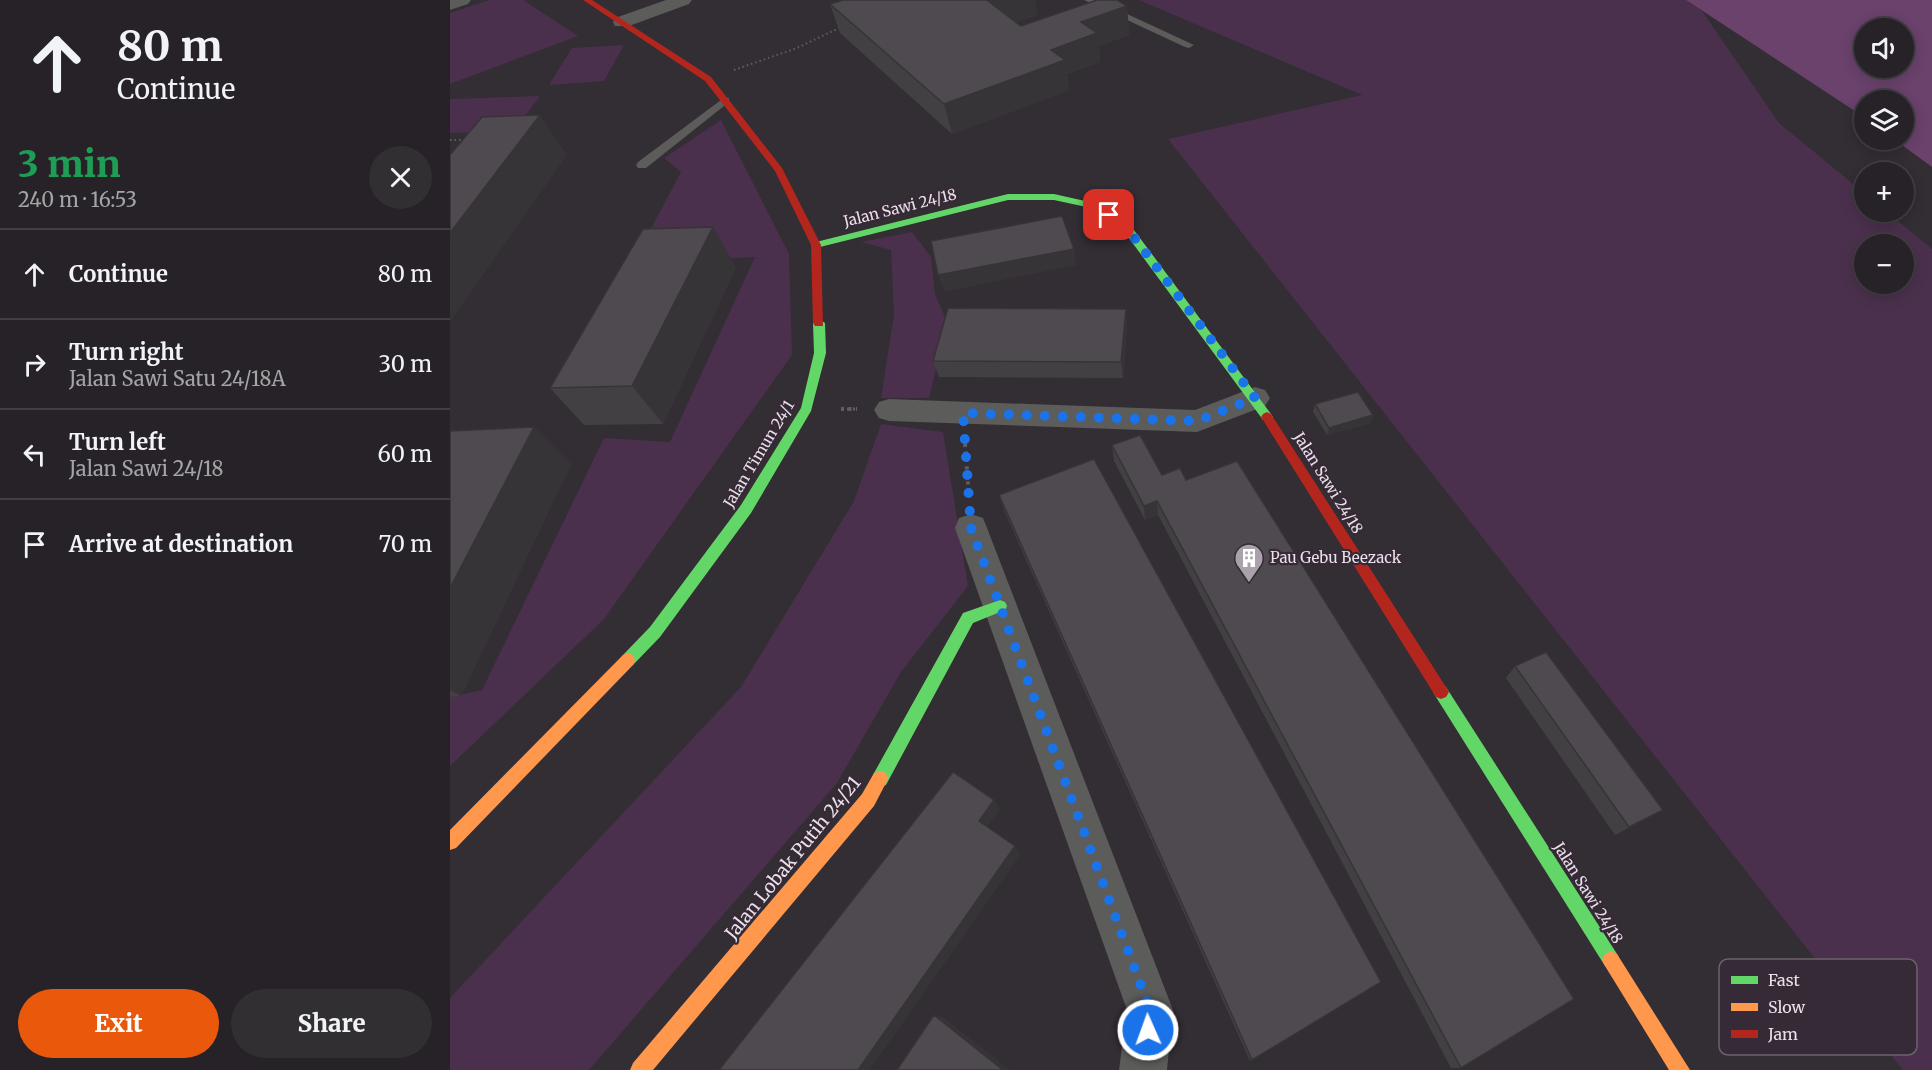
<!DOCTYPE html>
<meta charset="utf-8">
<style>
:root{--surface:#262227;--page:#322f33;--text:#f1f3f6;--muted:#a4a4a7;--line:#423f44;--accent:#ea580c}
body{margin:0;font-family:Merriweather,serif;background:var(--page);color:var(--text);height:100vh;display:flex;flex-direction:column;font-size:22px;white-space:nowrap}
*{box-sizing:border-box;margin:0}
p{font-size:20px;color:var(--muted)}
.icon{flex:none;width:33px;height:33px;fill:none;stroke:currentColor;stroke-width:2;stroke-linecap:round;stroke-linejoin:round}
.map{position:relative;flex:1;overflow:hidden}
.panel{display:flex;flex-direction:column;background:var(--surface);width:450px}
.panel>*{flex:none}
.hud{background:#262227;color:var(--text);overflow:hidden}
.tools{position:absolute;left:1404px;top:18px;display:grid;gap:12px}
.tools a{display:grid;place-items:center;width:60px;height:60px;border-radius:50%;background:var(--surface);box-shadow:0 3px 15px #0003,0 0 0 2px var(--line);font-size:30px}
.pin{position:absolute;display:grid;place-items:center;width:51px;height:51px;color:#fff;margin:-26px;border-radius:12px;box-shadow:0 3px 9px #0006}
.me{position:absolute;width:66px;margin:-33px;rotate:358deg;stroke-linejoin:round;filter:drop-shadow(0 0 4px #0008)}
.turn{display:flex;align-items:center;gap:21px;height:126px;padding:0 18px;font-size:27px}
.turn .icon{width:78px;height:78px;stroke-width:2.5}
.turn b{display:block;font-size:42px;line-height:51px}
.round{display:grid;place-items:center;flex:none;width:63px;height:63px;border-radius:32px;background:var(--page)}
.summary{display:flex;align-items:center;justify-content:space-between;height:102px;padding:0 18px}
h1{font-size:36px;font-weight:800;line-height:45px;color:#1e9e55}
.cta{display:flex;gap:12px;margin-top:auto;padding:12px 18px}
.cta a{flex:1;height:69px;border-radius:36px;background:var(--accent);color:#fff;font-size:24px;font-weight:800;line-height:69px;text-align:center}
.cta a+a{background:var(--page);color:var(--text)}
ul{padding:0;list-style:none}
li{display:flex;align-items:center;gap:18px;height:90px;padding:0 18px;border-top:2px solid var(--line)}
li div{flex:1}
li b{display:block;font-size:22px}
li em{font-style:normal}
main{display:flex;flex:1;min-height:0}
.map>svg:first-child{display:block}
</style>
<main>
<section class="panel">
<div class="hud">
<div class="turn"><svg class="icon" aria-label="ahead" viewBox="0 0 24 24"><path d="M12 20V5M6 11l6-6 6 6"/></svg><div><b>80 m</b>Continue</div></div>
</div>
<div class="summary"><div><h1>3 min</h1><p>240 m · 16:53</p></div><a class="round"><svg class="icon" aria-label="close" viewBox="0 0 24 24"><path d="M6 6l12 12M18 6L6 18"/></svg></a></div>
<ul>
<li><svg class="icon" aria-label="ahead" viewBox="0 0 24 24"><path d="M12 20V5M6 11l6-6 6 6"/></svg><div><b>Continue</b></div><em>80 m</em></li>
<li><svg class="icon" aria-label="right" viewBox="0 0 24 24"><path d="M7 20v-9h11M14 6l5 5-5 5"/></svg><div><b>Turn right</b><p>Jalan Sawi Satu 24/18A</p></div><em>30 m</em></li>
<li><svg class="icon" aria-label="left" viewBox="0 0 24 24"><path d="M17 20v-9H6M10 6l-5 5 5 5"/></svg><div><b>Turn left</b><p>Jalan Sawi 24/18</p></div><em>60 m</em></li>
<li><svg class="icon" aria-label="arrive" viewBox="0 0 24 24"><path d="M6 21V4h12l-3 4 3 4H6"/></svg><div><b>Arrive at destination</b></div><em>70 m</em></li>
</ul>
<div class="cta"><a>Exit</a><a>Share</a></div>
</section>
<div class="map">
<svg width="1482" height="1070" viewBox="0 0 1482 1070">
<rect width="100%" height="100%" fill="#332d34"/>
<g fill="#4a304c" fill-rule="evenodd">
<polygon points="39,0 73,0 128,36 0,84 0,13"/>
<path d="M689,0H1236L1252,11L1329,123L1414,193V212H1437L1482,249V1070H1453L718,139L912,95ZM1414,244H1454V284H1414Z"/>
<polygon points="174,45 154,81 99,85 122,48"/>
<polygon points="90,96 64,131 0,133 0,99"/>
<polygon points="271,120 339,254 342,355 154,619 0,766 0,697 32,690 154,438 220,442 305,257 182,264 231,172 214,158"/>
<polygon points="462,232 481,257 485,294 497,322 479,398 431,398 444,315 441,250 411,242"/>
<polygon points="431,424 493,432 518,586 451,672 387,783 139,1070 0,1070 0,998 291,687 404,501"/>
</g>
<path fill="#6a426c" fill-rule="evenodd" d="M1236,0H1482V167L1445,140H1454V100H1414V117ZM1414,28H1454V68H1414Z"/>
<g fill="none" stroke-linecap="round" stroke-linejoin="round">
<g stroke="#605e5f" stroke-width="2" stroke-dasharray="1.5 3" stroke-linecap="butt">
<polyline points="284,70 347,48 391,27"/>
<polyline points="0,140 17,140"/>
</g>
<polyline stroke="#605e5f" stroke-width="3" stroke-dasharray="2 4" stroke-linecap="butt" points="391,409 407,409"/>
<g stroke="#605e5f" stroke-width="4" stroke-dasharray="3 4.5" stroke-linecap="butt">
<polyline points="391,409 407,409"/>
<polyline points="515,444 519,496"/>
</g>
<g fill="#5c5c5a" fill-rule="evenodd">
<polygon points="634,0 647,0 744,45 739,48 735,47"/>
<polygon points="275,97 279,98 279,102 196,168 188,168 186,165 188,162"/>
</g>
<g fill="#5c5c5a" fill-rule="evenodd">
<polygon points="0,0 21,0 18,4 0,10"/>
<polygon points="216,0 242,0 239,4 179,26 165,26 163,22 165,18"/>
<polygon points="805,387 815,390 820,398 815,406 747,432 439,421 429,418 424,410 429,402 439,399 745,410"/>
<polygon points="521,514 533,518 537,528 723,1010 717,1070 669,1070 677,1010 505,528 509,518"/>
</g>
<g fill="#63d668" fill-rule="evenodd">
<polygon points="558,194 604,194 644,203 678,222 821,414 823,417 821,420 813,420 670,226 641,208 604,200 558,200 366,248 361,245 366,242"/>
<polygon points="369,319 375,323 376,353 361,411 301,513 210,637 183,665 178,667 173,665 171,660 173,655 200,627 291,505 351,408 364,353 363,323"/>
<polygon points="550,600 555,602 557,606 555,610 523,623 436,785 430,787 424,785 422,779 424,773 513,613"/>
<polygon points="991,685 996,687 1167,954 1170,960 1167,966 1161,969 1155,966 986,697 983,692 986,687"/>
</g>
<g fill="#ff974d" fill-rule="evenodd">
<polygon points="178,653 183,655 185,660 183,665 6,848 0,850 0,830 173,655"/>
<polygon points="430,771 436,773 438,779 424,806 203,1070 180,1070 183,1063 412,794 424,773"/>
<polygon points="1161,951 1167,954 1240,1070 1219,1070 1155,966 1152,960 1155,954"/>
</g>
<g fill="#b3261e" fill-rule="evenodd">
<polygon points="133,0 142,0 261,77 332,168 371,245 373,326 365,326 363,323 361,245 325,171 255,81"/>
<polygon points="817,412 821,414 996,687 999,692 996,697 991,699 986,697 813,420 811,417 813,414"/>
</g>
</g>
<g fill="#434044">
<polygon points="380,4 588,15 567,22 571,26 677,6 679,35 649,46 650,62 617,74 619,90 502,134 390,33"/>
<polygon points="286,267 213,424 134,425 100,388"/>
<polygon points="676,309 677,326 673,378 489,377 483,361"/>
<polygon points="865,404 923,415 921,423 877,435 863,412"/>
<polygon points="0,431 121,464 11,696 0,697"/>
<polygon points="690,435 1011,1068 1001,1068 708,515 695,520 664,461 662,445"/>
<polygon points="549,495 802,1060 800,1061 554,510"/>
<polygon points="1065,666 1198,818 1165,835 1056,678"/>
</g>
<g fill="#373437">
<polygon points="543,0 585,0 588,15 544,30 538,1"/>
<polygon points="677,6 679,35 649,46 650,62 617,74 619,90 502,134 494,104 601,50 631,22"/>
<polygon points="90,115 117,155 0,322 0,233"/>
<polygon points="263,227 286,267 213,424 182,386"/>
<polygon points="624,249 626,265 494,292 488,275"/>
<polygon points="676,309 677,326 673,378 671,362"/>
<polygon points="923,415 921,423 877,435 879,428"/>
<polygon points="84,427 121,464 11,696 0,690 0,588"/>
<polygon points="707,501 708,515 695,520 694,506"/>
<polygon points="544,800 551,809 535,830 529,821"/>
<polygon points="565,846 571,854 420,1070 408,1070"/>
<polygon points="484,1015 493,1017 560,1070 553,1070"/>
</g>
<g fill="#4e4a4f" stroke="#373437" stroke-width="1.5">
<polygon points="393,0 543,0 538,1 571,26 647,0 667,0 677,6 631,22 647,33 601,50 615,60 494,104 380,4"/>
<polygon points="90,115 0,233 0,155 32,117"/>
<polygon points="612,216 624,249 488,275 481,241"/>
<polygon points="263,227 182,386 100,388 193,229"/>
<polygon points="498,308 676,309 671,362 483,361"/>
<polygon points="908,392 923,415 879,428 865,404"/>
<polygon points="84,427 0,588 0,431"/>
<polygon points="690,435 712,475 730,468 736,480 787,461 1124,999 1011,1068 707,501 694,506 662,445"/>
<polygon points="644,459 931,982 802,1060 549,495"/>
<polygon points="1096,652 1213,810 1179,827 1065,666"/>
<polygon points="503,772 544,800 529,821 565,846 408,1070 269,1070"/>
<polygon points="484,1015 553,1070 447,1070"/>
</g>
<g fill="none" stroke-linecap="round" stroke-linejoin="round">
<polyline stroke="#1a73e8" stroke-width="10" stroke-dasharray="0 18" points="659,215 674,224 805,398 747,421 513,413 521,528 700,1010 698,1030"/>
</g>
<defs>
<g id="building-pin" transform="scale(1.5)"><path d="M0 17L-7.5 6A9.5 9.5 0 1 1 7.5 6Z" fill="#a9a2aa" stroke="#362a37"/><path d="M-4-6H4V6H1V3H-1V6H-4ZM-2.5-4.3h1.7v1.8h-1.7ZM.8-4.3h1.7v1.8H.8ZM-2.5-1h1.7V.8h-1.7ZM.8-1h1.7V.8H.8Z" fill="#fff"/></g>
</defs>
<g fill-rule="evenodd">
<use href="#building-pin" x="799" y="558"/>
</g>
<g text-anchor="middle" stroke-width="4.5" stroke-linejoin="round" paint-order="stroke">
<g font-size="15" fill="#e9e1e9" stroke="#362a37">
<text transform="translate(450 208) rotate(-14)" y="5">Jalan Sawi 24/18</text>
<text transform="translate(309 454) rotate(-59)" y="5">Jalan Timun 24/1</text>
<text transform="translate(878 483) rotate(58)" y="5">Jalan Sawi 24/18</text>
<text transform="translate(1138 893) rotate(58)" y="5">Jalan Sawi 24/18</text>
</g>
<g font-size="15" fill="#e9e1e9" stroke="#362a37" text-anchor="start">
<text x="820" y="563">Pau Gebu Beezack</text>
</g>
<g font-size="18" fill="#e9e1e9" stroke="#362a37">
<text transform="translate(343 858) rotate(-51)" y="6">Jalan Lobak Putih 24/21</text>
</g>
</g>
<rect x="1269" y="959" width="198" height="96" rx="9" fill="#362a37" stroke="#6c616c" stroke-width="1.5"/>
<rect x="1281" y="976" width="27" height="8" fill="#63d668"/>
<rect x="1281" y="1003" width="27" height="8" fill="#ff974d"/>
<rect x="1281" y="1030" width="27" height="8" fill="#b3261e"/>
<g font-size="16" fill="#e9e1e9">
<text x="1318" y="986">Fast</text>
<text x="1318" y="1013">Slow</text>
<text x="1318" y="1040">Jam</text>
</g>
</svg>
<div class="tools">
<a><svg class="icon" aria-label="sound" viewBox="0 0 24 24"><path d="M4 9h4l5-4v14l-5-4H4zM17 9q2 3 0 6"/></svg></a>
<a><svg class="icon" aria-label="layers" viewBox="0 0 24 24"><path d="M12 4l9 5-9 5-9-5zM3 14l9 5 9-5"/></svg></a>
<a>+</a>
<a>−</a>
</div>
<div class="pin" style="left:659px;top:215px;background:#d93025"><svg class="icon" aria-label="arrive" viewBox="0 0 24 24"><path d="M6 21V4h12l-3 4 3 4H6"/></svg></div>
<svg class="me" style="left:698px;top:1030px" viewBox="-20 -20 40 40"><circle r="17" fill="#1a73e8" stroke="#fff" stroke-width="3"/><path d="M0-11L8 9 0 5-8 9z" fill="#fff"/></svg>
</div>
</main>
